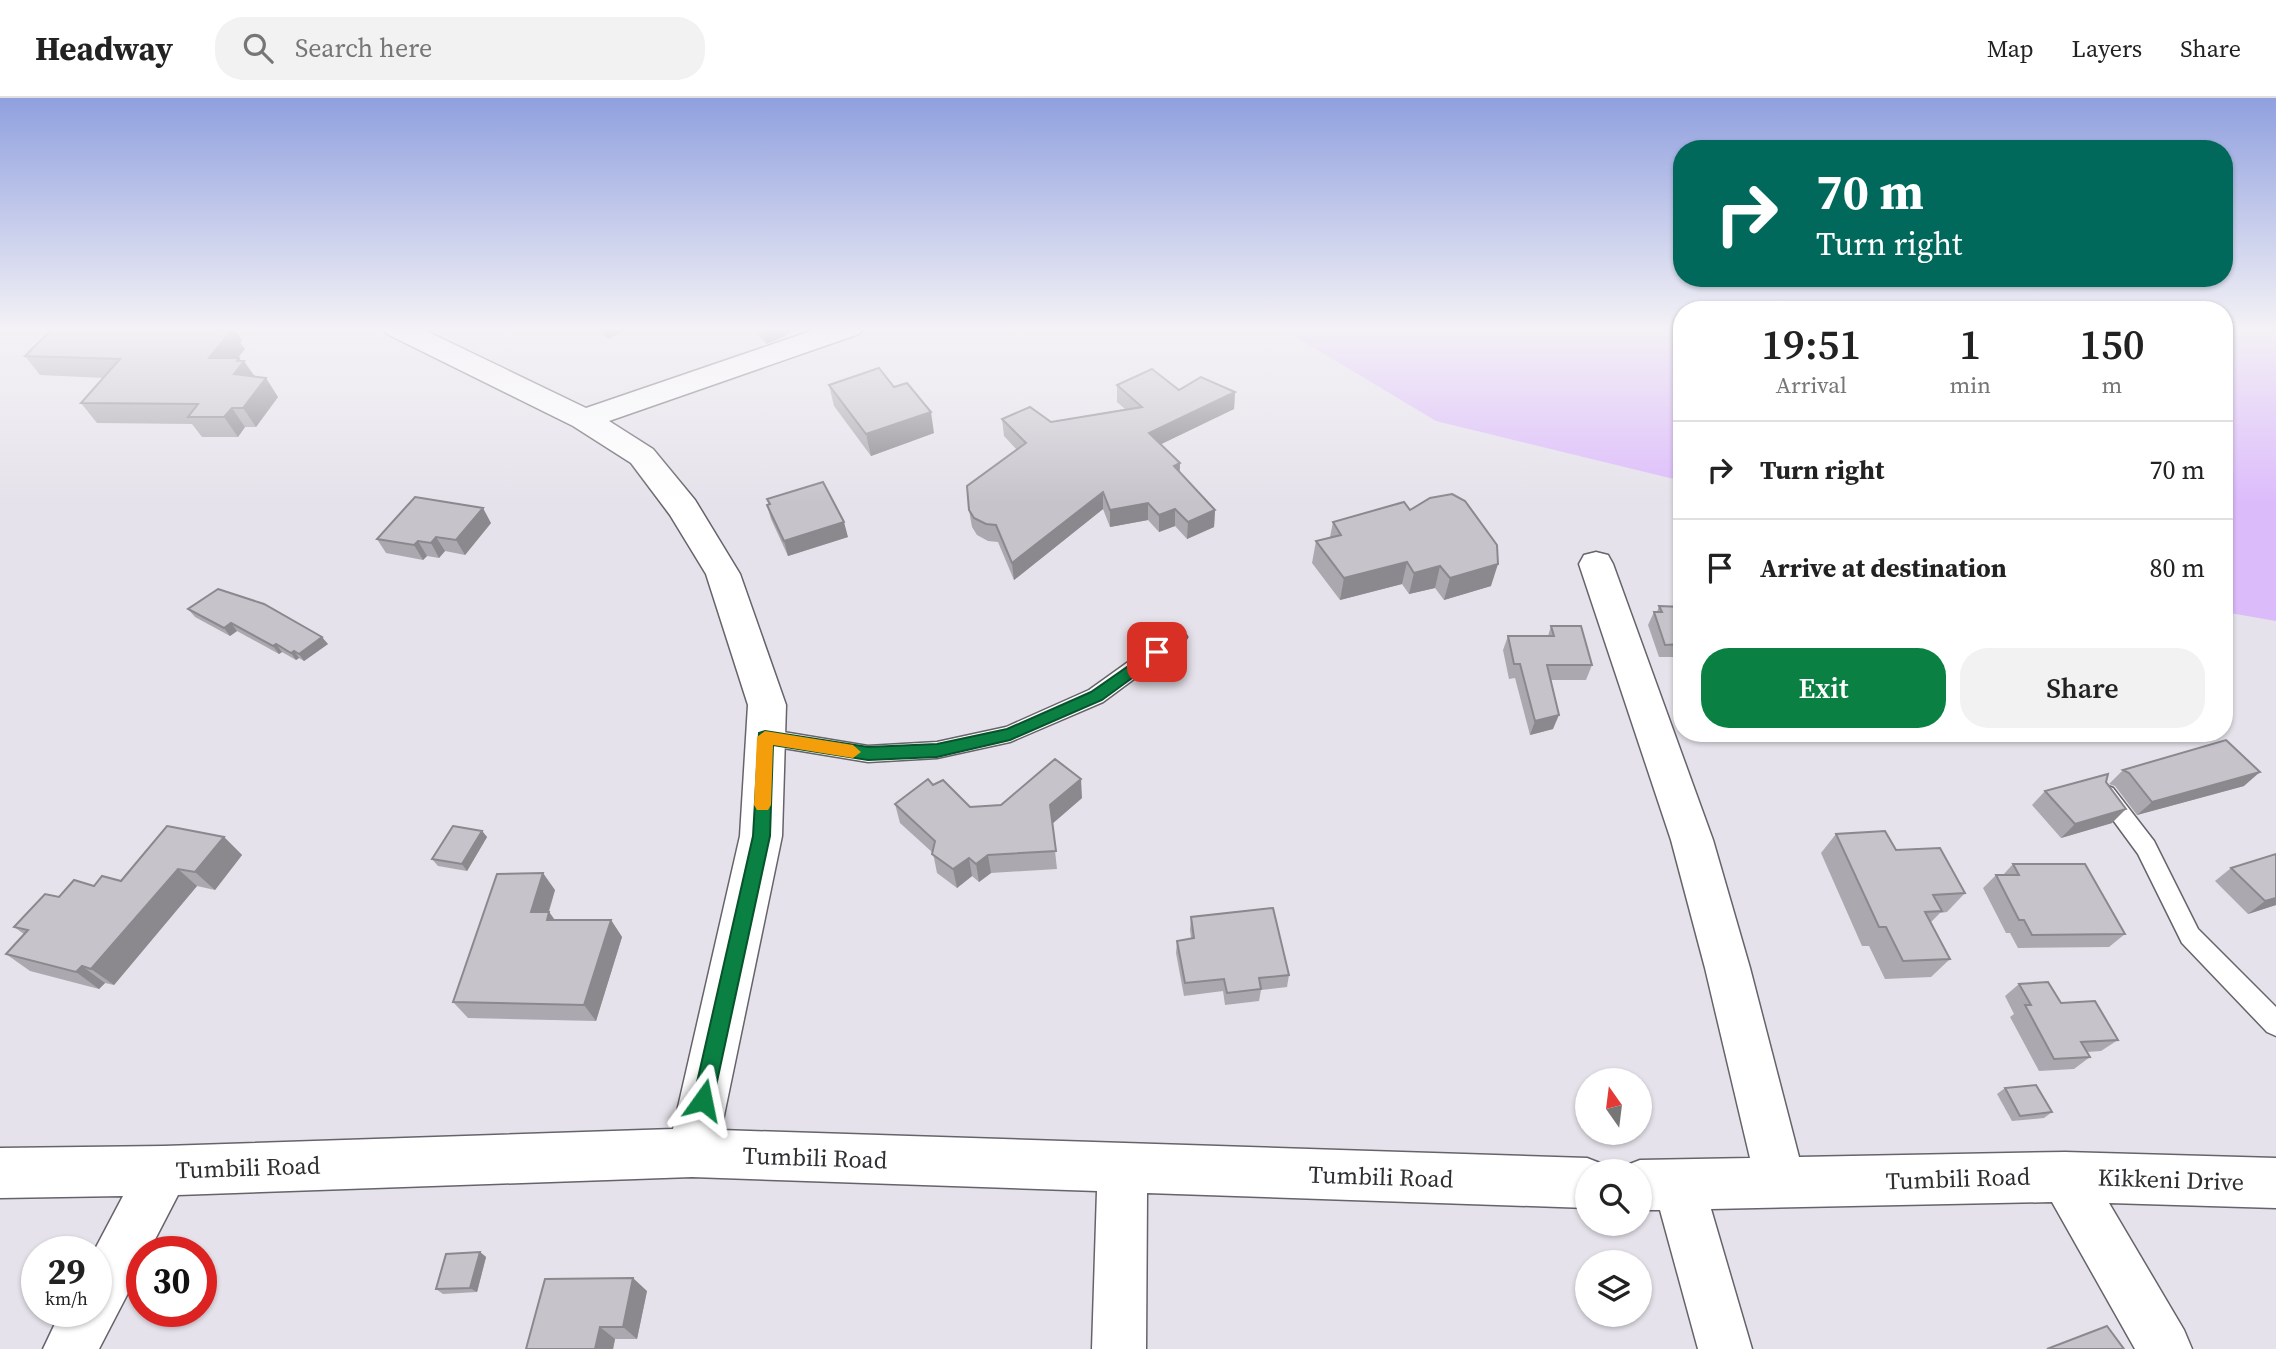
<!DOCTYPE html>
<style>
:root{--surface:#fff;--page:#f2f2f2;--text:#222;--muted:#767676;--line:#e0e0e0;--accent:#0b8043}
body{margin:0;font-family:"Source Serif 4",serif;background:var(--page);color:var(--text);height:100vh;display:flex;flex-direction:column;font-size:26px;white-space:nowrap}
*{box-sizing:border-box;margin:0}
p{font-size:23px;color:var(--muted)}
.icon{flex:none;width:38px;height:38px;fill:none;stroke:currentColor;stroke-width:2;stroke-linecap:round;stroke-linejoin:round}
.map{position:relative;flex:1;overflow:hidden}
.panel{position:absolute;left:1673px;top:203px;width:560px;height:441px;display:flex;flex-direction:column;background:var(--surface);border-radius:28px;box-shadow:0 2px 5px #0004}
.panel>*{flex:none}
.guide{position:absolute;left:1673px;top:42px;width:560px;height:147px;border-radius:28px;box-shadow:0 2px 5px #0004;background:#00695c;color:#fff;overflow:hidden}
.needle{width:46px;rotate:346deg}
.buttons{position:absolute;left:1575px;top:970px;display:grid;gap:14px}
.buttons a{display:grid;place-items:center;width:77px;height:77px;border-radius:50%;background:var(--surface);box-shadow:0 2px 5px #0004;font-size:35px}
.speed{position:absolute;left:21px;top:1138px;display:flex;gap:14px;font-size:35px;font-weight:700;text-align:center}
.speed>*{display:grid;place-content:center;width:91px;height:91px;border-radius:50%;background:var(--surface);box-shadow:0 2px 5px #0004;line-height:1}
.speed small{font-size:18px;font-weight:400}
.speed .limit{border:10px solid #d22;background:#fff;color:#111}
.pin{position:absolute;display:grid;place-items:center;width:60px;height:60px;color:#fff;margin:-30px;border-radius:14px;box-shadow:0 4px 10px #0006}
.me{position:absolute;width:77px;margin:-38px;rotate:12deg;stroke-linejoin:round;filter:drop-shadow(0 0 5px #0008)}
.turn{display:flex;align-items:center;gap:24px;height:147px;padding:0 28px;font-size:32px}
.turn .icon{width:91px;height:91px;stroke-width:2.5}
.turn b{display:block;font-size:49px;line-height:60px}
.eta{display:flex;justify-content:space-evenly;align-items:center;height:119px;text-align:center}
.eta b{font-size:42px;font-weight:600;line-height:49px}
.button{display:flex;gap:14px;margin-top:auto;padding:14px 28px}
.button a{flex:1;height:80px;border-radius:28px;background:var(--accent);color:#fff;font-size:28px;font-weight:600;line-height:80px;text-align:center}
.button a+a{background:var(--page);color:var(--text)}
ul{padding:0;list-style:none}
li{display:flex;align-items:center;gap:21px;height:98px;padding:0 28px;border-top:2px solid var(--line)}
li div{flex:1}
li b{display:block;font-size:26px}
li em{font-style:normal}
header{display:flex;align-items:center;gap:42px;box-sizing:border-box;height:98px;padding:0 35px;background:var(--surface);border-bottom:2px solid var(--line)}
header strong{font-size:33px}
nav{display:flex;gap:38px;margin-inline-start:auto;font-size:24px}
.search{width:490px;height:63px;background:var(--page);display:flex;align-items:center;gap:18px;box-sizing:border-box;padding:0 24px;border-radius:28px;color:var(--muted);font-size:26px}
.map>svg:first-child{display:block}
</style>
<header>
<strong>Headway</strong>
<div class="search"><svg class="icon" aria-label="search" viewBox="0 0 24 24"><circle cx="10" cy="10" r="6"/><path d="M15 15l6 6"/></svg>Search here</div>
<nav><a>Map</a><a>Layers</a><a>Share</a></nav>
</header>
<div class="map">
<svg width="2276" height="1251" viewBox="0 0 2276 1251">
<rect width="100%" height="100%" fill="#e6e2eb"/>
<g fill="#dcbbfb">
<polygon points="1281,230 1682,230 1682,383 1436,323"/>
<polygon points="2224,230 2276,230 2276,523 2224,514"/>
</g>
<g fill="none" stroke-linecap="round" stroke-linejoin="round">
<g stroke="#67636a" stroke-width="3">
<g id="lane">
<polygon points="1177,532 1184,534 1187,539 1184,544 1103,604 1010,644 937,660 868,664 765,647 758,645 754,639 758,633 765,631 868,648 937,644 1006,629 1089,592 1170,534"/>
<polygon points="2105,687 2113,690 2154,743 2198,831 2276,909 2276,938 2267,934 2182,845 2138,756 2094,696 2097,690"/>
</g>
</g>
<g stroke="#67636a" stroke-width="3">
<g id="street">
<polygon points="383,230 420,230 586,310 820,230 863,230 859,236 609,323 653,351 695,402 740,476 786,607 782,738 721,1032 1587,1060 1605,1067 1607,1073 1587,1073 1587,1110 1147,1095 1146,1251 1092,1251 1097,1093 692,1079 178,1097 149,1153 142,1153 142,1168 99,1251 43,1251 61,1213 96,1213 96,1153 94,1153 123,1098 0,1100 0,1050 164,1048 673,1031 740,738 748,607 706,476 670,417 631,365 573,328 387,236"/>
<polygon points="1596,454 1608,457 1613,466 1713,742 1750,870 1799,1059 2065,1054 2276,1060 2276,1110 2109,1105 2184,1232 2192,1251 2135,1251 2052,1104 1711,1111 1752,1251 1698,1251 1660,1112 1640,1112 1640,1073 1621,1073 1622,1069 1640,1062 1750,1060 1705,870 1671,742 1579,466 1584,457"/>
</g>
</g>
<use href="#lane" fill="#fff" fill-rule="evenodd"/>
<use href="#street" fill="#fff" fill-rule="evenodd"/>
</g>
<g fill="#aba8af">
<polygon points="53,230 234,230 242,243 240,245 245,251 237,260 239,260 255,278 278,299 256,329 245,329 238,339 202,339 192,326 97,325 81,305 104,280 40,277 25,258"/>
<polygon points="593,230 630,230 608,241"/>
<polygon points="752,230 797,230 781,240 766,246"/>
<polygon points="829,287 894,289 934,335 871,358 834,308"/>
<polygon points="1117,287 1179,292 1235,294 1234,311 1161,346 1180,365 1180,374 1215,412 1214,429 1187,441 1175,428 1159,434 1148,422 1110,429 1103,411 1014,482 998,444 988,443 977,437 972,429 969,412 1017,352 1004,338 1002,321 1051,324 1125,311 1117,304"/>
<polygon points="767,401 848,439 788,458 771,421 767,407 769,406"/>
<polygon points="1410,412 1491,488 1444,502 1435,490 1409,496 1402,486 1340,502 1312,465 1316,443 1330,439 1333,424"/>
<polygon points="491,425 465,457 445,453 439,460 427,458 423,462 386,455 377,441"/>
<polygon points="1680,488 1682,488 1682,559 1659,559 1648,527 1654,514 1657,514 1659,508 1678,509 1674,500"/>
<polygon points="188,511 328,546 304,563 299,560 296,562 282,554 279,556 237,533 230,538 195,519"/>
<polygon points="1551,528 1592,567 1586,582 1551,582 1553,631 1530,637 1515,580 1509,581 1503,552 1508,538 1548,538"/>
<polygon points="2123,672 2244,688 2137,717 2115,688 2109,686"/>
<polygon points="2106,684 2112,725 2061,740 2032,707 2045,693"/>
<polygon points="1082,700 1052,726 1057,771 991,775 979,784 972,778 957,790 937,775 933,755 900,725 895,706 970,709"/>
<polygon points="482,733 487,739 467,773 438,768 432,761"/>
<polygon points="1836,736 1896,752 1965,795 1947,814 1940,815 1931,824 1950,861 1931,879 1885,881 1869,848 1862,848 1821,755"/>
<polygon points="224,739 242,757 215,792 197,788 114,887 105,885 99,891 30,873 6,856 24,836 14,829 59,799 94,788 121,783"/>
<polygon points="2276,756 2276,807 2248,816 2215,783 2231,770"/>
<polygon points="2013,766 2125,836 2109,849 2018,850 2010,835 2006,835 1983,790 1996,777 2003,777"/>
<polygon points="555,792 549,814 555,822 611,822 622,839 596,923 468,920 453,904"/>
<polygon points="1191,819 1289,877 1287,889 1261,892 1259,903 1225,907 1223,893 1184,898 1176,855 1177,843 1191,840 1190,832"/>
<polygon points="2019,886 2061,905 2118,942 2101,953 2087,954 2090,959 2074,971 2039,973 2010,919 2014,916 2005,898"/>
<polygon points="2005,990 2052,1014 2044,1020 2012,1023 1997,996"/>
<polygon points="480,1154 486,1159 477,1194 443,1196 436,1191"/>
<polygon points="545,1181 647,1193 637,1241 615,1241 613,1251"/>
</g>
<g fill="#8b888e">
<polygon points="224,230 234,230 242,243 240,245 245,251 222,279 209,260"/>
<polygon points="604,230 630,230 608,241"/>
<polygon points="765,230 797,230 781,240 766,246 763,231"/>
<polygon points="239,260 242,265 244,263 257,282 234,276 237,263"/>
<polygon points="266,280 278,299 256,329 243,310"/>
<polygon points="1235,294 1234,311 1149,352 1149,335"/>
<polygon points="232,310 245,329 238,339 224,319"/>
<polygon points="931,314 934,335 871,358 866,336"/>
<polygon points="1180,365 1179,382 1174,368"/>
<polygon points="1103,394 1103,411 1014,482 1012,465"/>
<polygon points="1148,405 1148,422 1110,429 1110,412"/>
<polygon points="483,410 491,425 465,457 456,442"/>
<polygon points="1175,411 1175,428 1159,434 1159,417"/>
<polygon points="1215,412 1214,429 1187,441 1188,424"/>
<polygon points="844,424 848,439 788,458 784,443"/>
<polygon points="436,439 445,453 439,460 431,445"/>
<polygon points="418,443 427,458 423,462 414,447"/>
<polygon points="1407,464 1402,486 1340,502 1344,480"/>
<polygon points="1498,466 1491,488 1444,502 1450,480"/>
<polygon points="1440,468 1435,490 1409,496 1414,475"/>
<polygon points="231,525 237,533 230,538 224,530"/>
<polygon points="322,539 328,546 304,563 299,556"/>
<polygon points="276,546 282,554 279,556 273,548"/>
<polygon points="294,553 299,560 296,562 291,555"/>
<polygon points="1559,617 1553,631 1530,637 1535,623"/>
<polygon points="2260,674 2244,688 2137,717 2152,704"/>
<polygon points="1081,681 1082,700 1052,726 1050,707"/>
<polygon points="2126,711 2112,725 2061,740 2075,726"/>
<polygon points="482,733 487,739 467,773 462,766"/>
<polygon points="224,739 242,757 215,792 195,774"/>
<polygon points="988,757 991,775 979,784 976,766"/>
<polygon points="969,760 972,778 957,790 953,771"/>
<polygon points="178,771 197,788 114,887 91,871"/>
<polygon points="543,775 555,792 543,831 531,814"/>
<polygon points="2276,800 2276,807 2248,816 2265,803"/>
<polygon points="549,814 561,831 547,822"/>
<polygon points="611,822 622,839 596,923 584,907"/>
<polygon points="82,868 105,885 99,891 76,874"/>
<polygon points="480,1154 486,1159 477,1194 470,1190"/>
<polygon points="633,1180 647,1193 637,1241 623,1229"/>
<polygon points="600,1229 615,1241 613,1251 595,1251"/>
</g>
<g fill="#c7c3cb" stroke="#8b888e" stroke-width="2">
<polygon points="53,230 224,230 222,232 232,232 209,260 239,260 237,263 244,263 234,276 266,280 243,310 232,310 224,319 188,319 198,306 81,305 120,261 25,258"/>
<polygon points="879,270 894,289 907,285 931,314 866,336 829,287"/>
<polygon points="1152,271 1179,292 1201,279 1235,294 1149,335 1180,365 1174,368 1215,412 1188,424 1175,411 1159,417 1148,405 1110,412 1103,394 1012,465 996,427 986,426 974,420 969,412 967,388 1026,345 1002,321 1030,309 1051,324 1142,309 1117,287"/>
<polygon points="823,384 844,424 784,443 767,407 770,406 767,401"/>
<polygon points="1452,396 1465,403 1497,447 1498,466 1450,480 1440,468 1414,475 1407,464 1344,480 1316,443 1341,437 1333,424 1404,404 1410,412 1430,400"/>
<polygon points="415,399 483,410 456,442 436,439 431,445 418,443 414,447 377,441"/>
<polygon points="218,491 264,506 322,539 299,556 294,553 291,555 276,546 273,548 231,525 224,530 188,511"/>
<polygon points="1659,508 1682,509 1682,546 1665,547 1654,514 1662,514"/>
<polygon points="1551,528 1581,528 1592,567 1547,567 1559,617 1535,623 1520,566 1514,566 1508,538 1554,538"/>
<polygon points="2226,642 2260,674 2152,704 2129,675 2123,672"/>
<polygon points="1055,661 1081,681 1050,707 1056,753 988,757 976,766 969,760 953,771 932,756 935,743 895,706 928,681 933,687 943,682 970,709 1001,707"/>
<polygon points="2108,676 2106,684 2126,711 2075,726 2045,693"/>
<polygon points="167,728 224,739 195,774 178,771 91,871 82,868 76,874 6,856 28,832 14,829 45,796 59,799 74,782 94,788 102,778 121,783"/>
<polygon points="453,728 482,733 462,766 432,761"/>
<polygon points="1885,733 1896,752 1940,750 1965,795 1933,797 1942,813 1925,814 1950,861 1903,863 1886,829 1879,829 1836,736"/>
<polygon points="2276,756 2276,800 2265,803 2231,770"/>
<polygon points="2013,766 2085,766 2125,836 2032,837 2024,822 2019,822 1996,777 2019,777"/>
<polygon points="543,775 531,814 549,814 547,822 611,822 584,907 453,904 497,776"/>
<polygon points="1273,810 1289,877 1259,880 1261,891 1227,895 1224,881 1185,885 1177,843 1194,840 1191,819"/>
<polygon points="2048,884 2061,905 2095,903 2118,942 2081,944 2090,959 2054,961 2025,907 2031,907 2019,886"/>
<polygon points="2036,987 2052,1014 2020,1018 2005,990"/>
<polygon points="480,1154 470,1190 436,1191 446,1156"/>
<polygon points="633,1180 623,1229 600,1229 595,1251 526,1251 545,1181"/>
<polygon points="2107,1228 2124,1251 2047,1251"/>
</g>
<linearGradient id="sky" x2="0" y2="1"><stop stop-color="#90a0df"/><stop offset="0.57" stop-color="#f4f2f6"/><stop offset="1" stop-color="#f4f2f6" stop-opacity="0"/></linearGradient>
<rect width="2276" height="405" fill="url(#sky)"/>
<polygon fill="#0b8043" stroke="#07532c" stroke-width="2" points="1157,548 1164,554 1162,558 1102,602 1010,642 937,659 868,662 773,647 770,738 713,1002 710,1009 703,1012 696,1009 693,1002 753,738 759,635 765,633 868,649 937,646 1007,631 1091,594"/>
<polygon fill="#f59e0b" points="765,633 853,647 861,654 853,660 773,647 771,707 768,712 757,712 754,707 757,639"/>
<g text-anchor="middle" stroke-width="6" stroke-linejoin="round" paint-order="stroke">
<g font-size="24" fill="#2f2e31" stroke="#fff">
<text transform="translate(815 1060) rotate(2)" y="8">Tumbili Road</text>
<text transform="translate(248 1070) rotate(-2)" y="8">Tumbili Road</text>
<text transform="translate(1381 1079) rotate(2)" y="8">Tumbili Road</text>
<text transform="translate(1958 1081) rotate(-2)" y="8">Tumbili Road</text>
<text transform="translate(2171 1082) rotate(2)" y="8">Kikkeni Drive</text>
</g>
</g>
</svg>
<div class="buttons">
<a><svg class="needle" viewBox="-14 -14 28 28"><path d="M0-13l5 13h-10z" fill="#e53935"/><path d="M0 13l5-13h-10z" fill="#767676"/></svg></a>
<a><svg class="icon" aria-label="search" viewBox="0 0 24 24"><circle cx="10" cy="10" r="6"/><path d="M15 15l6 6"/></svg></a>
<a><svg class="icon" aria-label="layers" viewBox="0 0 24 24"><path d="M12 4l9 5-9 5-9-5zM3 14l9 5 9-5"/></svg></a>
</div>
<div class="speed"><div>29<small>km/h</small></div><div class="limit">30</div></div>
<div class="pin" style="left:1157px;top:554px;background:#d93025"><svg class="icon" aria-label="arrive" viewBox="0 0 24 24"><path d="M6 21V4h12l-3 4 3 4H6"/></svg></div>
<svg class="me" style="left:703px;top:1002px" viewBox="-20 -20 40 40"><path d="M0-17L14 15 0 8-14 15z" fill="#0b8043" stroke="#fff" stroke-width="4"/></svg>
<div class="guide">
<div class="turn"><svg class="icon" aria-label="right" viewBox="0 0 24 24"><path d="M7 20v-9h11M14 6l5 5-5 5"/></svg><div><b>70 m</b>Turn right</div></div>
</div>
<section class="panel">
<div class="eta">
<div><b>19:51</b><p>Arrival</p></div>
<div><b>1</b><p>min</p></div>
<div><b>150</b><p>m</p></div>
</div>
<ul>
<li><svg class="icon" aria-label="right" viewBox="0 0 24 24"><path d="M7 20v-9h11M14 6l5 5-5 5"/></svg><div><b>Turn right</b></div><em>70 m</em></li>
<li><svg class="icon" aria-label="arrive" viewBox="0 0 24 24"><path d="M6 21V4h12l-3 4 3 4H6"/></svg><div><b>Arrive at destination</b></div><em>80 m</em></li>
</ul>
<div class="button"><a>Exit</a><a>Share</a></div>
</section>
</div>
